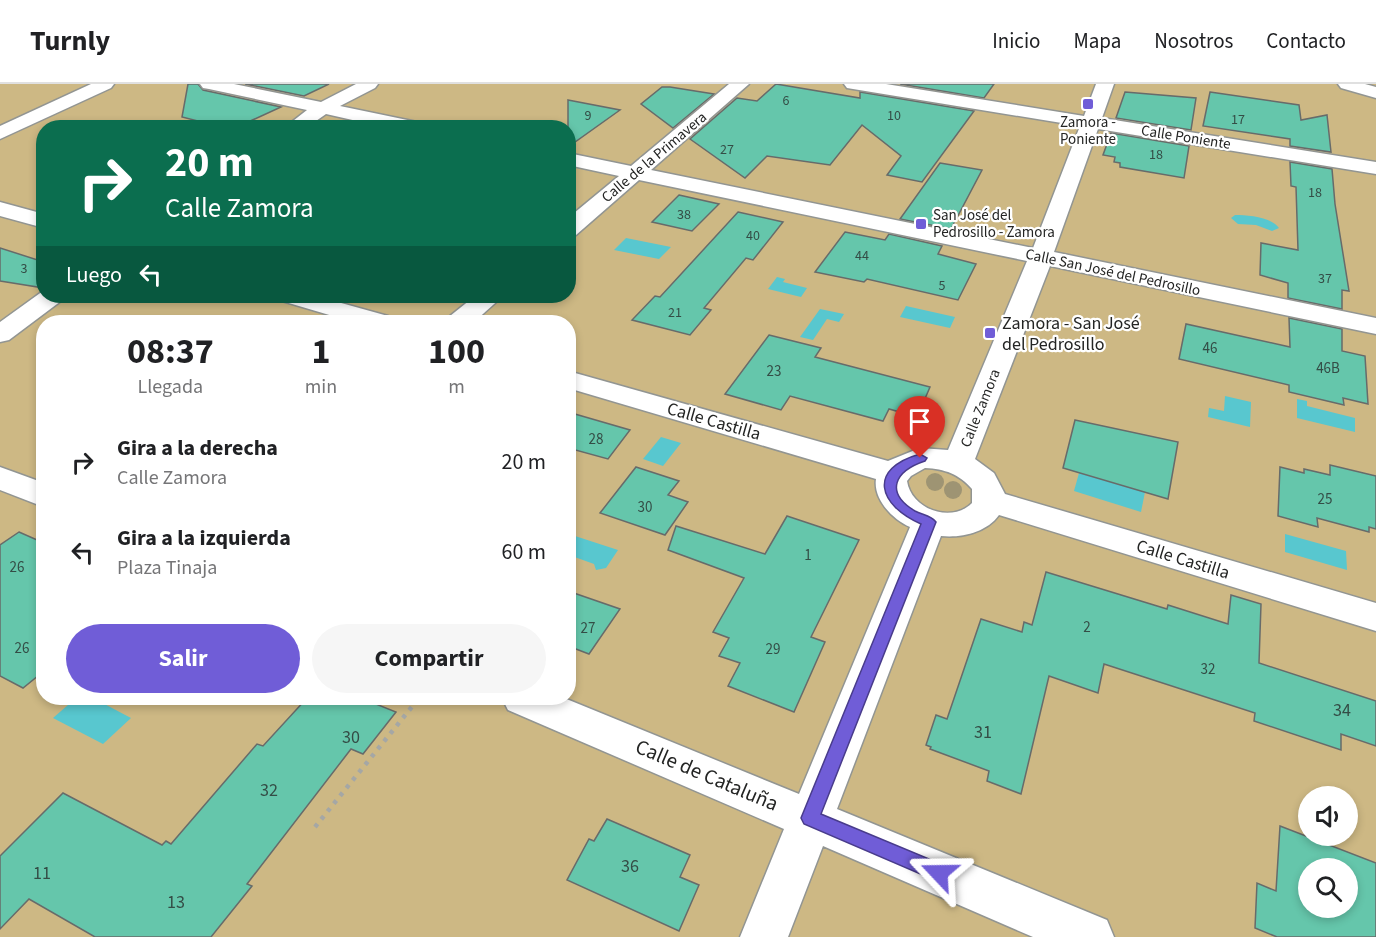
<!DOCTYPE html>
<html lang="es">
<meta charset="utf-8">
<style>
:root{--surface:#fff;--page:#f6f6f6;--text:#202124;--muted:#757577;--line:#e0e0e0;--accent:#705dd7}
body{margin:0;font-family:"Source Sans 3",sans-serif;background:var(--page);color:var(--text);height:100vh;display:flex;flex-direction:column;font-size:22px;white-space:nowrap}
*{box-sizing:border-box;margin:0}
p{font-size:20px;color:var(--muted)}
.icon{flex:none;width:33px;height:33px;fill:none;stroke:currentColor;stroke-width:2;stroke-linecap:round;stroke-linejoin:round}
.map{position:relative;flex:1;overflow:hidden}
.side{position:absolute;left:36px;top:231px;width:540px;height:390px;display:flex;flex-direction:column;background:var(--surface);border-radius:24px;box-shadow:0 3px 9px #0003}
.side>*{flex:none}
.top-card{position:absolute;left:36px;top:36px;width:540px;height:183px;border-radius:24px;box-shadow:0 3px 9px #0003;background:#0b6e4f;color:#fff;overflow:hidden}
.fabs{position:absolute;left:1298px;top:702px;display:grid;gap:12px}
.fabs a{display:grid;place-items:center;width:60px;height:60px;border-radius:50%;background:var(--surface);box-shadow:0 3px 9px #0003;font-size:30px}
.pin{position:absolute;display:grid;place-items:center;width:51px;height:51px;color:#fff;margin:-62px -26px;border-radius:50% 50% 50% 0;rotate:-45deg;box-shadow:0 0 6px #0007}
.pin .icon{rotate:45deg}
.me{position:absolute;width:66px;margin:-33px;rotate:293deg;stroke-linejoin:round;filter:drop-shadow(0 0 4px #0008)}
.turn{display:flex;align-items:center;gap:21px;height:126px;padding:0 30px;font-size:27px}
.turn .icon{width:78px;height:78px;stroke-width:2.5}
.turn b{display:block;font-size:42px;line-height:51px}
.then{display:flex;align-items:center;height:57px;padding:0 30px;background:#0003;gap:12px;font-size:22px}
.eta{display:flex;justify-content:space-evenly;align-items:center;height:102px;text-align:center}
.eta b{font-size:36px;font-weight:700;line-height:42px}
.action{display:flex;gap:12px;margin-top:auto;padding:12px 30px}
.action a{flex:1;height:69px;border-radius:36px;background:var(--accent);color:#fff;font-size:24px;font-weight:700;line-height:69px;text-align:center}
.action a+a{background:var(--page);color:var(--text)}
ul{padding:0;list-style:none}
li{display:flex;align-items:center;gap:18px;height:90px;padding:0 30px}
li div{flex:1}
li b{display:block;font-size:22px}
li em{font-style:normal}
header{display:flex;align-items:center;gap:36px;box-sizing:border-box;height:84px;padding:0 30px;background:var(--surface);border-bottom:2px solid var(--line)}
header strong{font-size:28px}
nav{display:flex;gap:33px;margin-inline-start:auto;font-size:21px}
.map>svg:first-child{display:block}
</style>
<header>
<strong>Turnly</strong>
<nav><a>Inicio</a><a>Mapa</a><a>Nosotros</a><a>Contacto</a></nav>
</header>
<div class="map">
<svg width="1376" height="853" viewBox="0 0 1376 853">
<rect width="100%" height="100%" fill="#dfe2df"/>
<path fill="#cdb884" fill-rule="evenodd" d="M0,0H1376V853H0ZM44,44H568V212H44ZM44,238H568V614H44ZM1308,712H1347V752H1308ZM1308,784H1347V824H1308Z"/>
<g fill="#58c7cf">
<path d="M1235,131C1248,131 1271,133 1279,144L1272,147L1256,141L1238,140L1231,134Z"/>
<polygon points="626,154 671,163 659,175 614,166"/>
<polygon points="777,193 785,195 783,198 807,204 801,213 768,205"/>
<polygon points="906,222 955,233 950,244 900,233"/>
<polygon points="820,225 844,230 839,238 827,235 813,256 800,253"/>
<polygon points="1225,312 1251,318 1250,343 1208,333 1209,324 1224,327"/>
<polygon points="1297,315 1307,317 1307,322 1355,334 1355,348 1297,334"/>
<polygon points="661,353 681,359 663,382 643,375"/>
<polygon points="1079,389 1145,408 1141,428 1074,407"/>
<polygon points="1285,450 1346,467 1347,486 1285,468"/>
<polygon points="575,452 618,466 606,484 596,486 594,480 569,471 569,461"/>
<polygon points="76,614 93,614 131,634 103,660 53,634"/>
</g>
<g fill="#65c6ab" stroke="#676b6a" stroke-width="1.5" fill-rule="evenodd">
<polygon points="188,0 198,0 203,6 281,23 235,44 225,44 182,33"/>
<polygon points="245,0 329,0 304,12"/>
<polygon points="776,0 860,14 860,8 974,27 922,98 887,91 901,72 862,41 830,81 767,72 745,94 690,55 737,14 757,17"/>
<polygon points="900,0 994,0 984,14"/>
<polygon points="662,3 670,3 714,10 673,44 641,20"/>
<polygon points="1125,8 1196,14 1191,46 1116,34"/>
<polygon points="1210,8 1299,21 1301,36 1327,31 1331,68 1290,62 1290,55 1203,42"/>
<polygon points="568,16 620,26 568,63"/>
<polygon points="1111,49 1189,62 1184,94 1120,83 1120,79 1114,78 1115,73 1103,71"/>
<polygon points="1290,78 1332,85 1335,120 1349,207 1342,206 1342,225 1288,214 1288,199 1260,191 1261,159 1298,166 1296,103 1291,102"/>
<polygon points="940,79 982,86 951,145 900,135"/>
<polygon points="679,111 719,120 692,147 652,138"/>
<polygon points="738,128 783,138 753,176 746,174 704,224 711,226 690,251 632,236 655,212 660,213"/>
<polygon points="845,148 885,156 889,150 942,162 938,170 976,180 958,216 867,195 864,198 815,188"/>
<polygon points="0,164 44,178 44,204 0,197"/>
<polygon points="1289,234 1342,245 1342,267 1365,272 1368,320 1343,314 1344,321 1289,308 1289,301 1179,275 1186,240 1290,263"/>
<polygon points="769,251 821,264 815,273 930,303 917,333 889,325 883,337 790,312 781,326 725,310"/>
<polygon points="568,328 630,346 608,375 568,364"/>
<polygon points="1075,336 1178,358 1168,415 1063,384"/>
<polygon points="1330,381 1376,392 1376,445 1369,443 1369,448 1317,434 1318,443 1278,432 1280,383 1304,389 1304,385 1330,391"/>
<polygon points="636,383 679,397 668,411 688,418 665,451 600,429"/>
<polygon points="787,432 859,456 811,553 825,558 794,628 728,602 740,579 719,572 729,554 713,548 744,494 668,466 676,442 765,470"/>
<polygon points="19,448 44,459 44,587 23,604 0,592 0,461"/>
<polygon points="1046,488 1167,525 1168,521 1228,540 1231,511 1261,520 1259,579 1376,617 1376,662 1341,650 1341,666 1254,637 1255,629 1104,580 1098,609 1049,592 1021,710 987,697 989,687 930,665 931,663 926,661 936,631 947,635 981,535 1022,548 1024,538 1032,541"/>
<polygon points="568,507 620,525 589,570 568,562"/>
<polygon points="307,614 361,614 396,628 363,670 351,665 247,800 252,802 211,853 95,853 29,815 0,845 0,772 63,709 162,761 166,757 171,760 257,660 263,662"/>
<polygon points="607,735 690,771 680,793 699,801 679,847 567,796 589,755 594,757"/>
<path d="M1280,742L1376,779V853H1277L1255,844L1257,799L1276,807ZM1308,784H1347V824H1308Z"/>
</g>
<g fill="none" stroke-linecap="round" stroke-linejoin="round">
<g stroke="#929592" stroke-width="3">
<g id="minor">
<polygon points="91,0 114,0 111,4 0,55 0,42"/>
<polygon points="200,0 234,0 321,18 356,0 378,0 375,4 340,22 417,38 424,40 426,44 388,44 326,30 306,44 284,44 307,26 209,5 203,4"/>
<path d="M729,0H749L651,86L1033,164L1080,42L853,5L847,4L844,0H886L1084,32L1096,0H1114L1102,34L1376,78V90L1098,45L1054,168L1376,234V250L1050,182L975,375L994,389L1005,410L1376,519V547L999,431C986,449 961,454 941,452L837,725L1107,836L1114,853H1033L823,762L788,853H740L784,745L508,626L502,614H564L799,710L910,443C892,435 873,415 876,395L568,304V287L888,377L920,364L948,366L1027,177L639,96L576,151L568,153V134L619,92L568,81V69L631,82ZM925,384C945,385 959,390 972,405V419C951,440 911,425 907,397L911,392Z"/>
<polygon points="1338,0 1365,0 1376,3 1376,14 1341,4"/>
<polygon points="0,118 44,130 44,144 0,132"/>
<polygon points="43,207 44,212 65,212 61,217 9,256 0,258 0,238"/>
<polygon points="278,212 316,212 388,232 392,238 353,238 282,217"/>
<polygon points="475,212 503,212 474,238 446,238 450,232"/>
<polygon points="0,383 44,399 44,423 0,406"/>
</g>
</g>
<polyline stroke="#a5a7a5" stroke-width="4.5" stroke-dasharray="4 6" stroke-linecap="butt" points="315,743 419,614"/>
<use href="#minor" fill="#fff" fill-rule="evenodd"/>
</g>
<g fill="#9e9473">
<circle cx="935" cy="398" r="9"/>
<circle cx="953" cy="406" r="9"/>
</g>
<path fill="#705dd7" stroke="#493c8c" stroke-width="1.5" d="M920,370L927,374L925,377C895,387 884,408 915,427C922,431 931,431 936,438L821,730L946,782L949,789L946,795L939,798L804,740L801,734L921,440C878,421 867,385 920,370Z"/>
<g fill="#705dd7" stroke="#fff" stroke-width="2">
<rect x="1082" y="14" width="12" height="12" rx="3"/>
<rect x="915" y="134" width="12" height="12" rx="3"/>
<rect x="984" y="243" width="12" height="12" rx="3"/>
</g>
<g text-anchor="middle" stroke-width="4.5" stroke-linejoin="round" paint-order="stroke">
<g font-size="14" fill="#344d46">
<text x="786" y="21">6</text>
<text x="588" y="36">9</text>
<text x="894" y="36">10</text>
<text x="1238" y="40">17</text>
<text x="727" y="70">27</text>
<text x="1156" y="75">18</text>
<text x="1315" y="113">18</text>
<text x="684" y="135">38</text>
<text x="753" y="156">40</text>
<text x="862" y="176">44</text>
<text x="24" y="189">3</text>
<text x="1325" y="199">37</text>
<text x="942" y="206">5</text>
<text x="675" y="233">21</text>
</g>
<g font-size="15" fill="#242524" stroke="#fff">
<text x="1088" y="43">Zamora -<tspan x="1088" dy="17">Poniente</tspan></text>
<text x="933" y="136" text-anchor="start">San José del<tspan x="933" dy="17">Pedrosillo - Zamora</tspan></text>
</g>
<g font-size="15" fill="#242524" stroke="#fff">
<text transform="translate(1186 53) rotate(9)" y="5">Calle Poniente</text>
<text transform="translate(654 73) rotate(-40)" y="5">Calle de la Primavera</text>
<text transform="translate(1113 188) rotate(12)" y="5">Calle San José del Pedrosillo</text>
<text transform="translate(980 324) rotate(-68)" y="5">Calle Zamora</text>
</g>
<g font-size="15" fill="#344d46">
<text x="1210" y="269">46</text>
<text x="1328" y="289">46B</text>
<text x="774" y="292">23</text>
<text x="596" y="360">28</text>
<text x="1325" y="420">25</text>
<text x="645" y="428">30</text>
<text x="808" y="476">1</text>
<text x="17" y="488">26</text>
<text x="1087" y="548">2</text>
<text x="588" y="549">27</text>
<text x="22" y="569">26</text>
<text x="773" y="570">29</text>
<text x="1208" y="590">32</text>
</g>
<g font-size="18" fill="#242524" stroke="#fff" text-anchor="start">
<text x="1002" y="245">Zamora - San José<tspan x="1002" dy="21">del Pedrosillo</tspan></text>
</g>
<g font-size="18" fill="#242524" stroke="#fff">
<text transform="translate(714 337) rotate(16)" y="6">Calle Castilla</text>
<text transform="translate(1183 475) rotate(17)" y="6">Calle Castilla</text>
</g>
<g font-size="18" fill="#344d46">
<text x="1342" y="632">34</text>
<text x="983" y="654">31</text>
<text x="351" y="659">30</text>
<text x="269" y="712">32</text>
<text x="630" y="788">36</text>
<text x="42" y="795">11</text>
<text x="176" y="824">13</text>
</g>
<g font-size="21" fill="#242524" stroke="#fff">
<text transform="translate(707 691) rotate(23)" y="7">Calle de Cataluña</text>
</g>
</g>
</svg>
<div class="fabs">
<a><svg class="icon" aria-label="sound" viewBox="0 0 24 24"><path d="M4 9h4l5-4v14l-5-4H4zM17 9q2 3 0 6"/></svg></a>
<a><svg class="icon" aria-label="search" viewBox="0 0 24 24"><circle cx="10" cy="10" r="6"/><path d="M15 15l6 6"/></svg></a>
</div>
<div class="pin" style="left:920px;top:374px;background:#d93025"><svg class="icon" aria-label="arrive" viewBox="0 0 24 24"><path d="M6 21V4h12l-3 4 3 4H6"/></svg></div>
<svg class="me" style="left:939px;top:789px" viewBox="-20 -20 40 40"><path d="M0-17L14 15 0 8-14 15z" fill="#705dd7" stroke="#fff" stroke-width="4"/></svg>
<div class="top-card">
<div class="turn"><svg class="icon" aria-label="right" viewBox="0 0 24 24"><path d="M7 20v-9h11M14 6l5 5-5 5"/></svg><div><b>20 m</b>Calle Zamora</div></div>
<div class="then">Luego<svg class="icon" aria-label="left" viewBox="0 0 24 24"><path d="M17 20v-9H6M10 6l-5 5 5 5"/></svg></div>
</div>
<section class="side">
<div class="eta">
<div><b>08:37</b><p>Llegada</p></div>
<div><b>1</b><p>min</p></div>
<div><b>100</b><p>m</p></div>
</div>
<ul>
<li><svg class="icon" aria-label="right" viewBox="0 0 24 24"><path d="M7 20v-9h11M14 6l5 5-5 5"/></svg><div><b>Gira a la derecha</b><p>Calle Zamora</p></div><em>20 m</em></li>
<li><svg class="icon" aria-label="left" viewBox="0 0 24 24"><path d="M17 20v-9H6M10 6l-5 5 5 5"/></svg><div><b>Gira a la izquierda</b><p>Plaza Tinaja</p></div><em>60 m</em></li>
</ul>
<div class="action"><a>Salir</a><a>Compartir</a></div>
</section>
</div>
